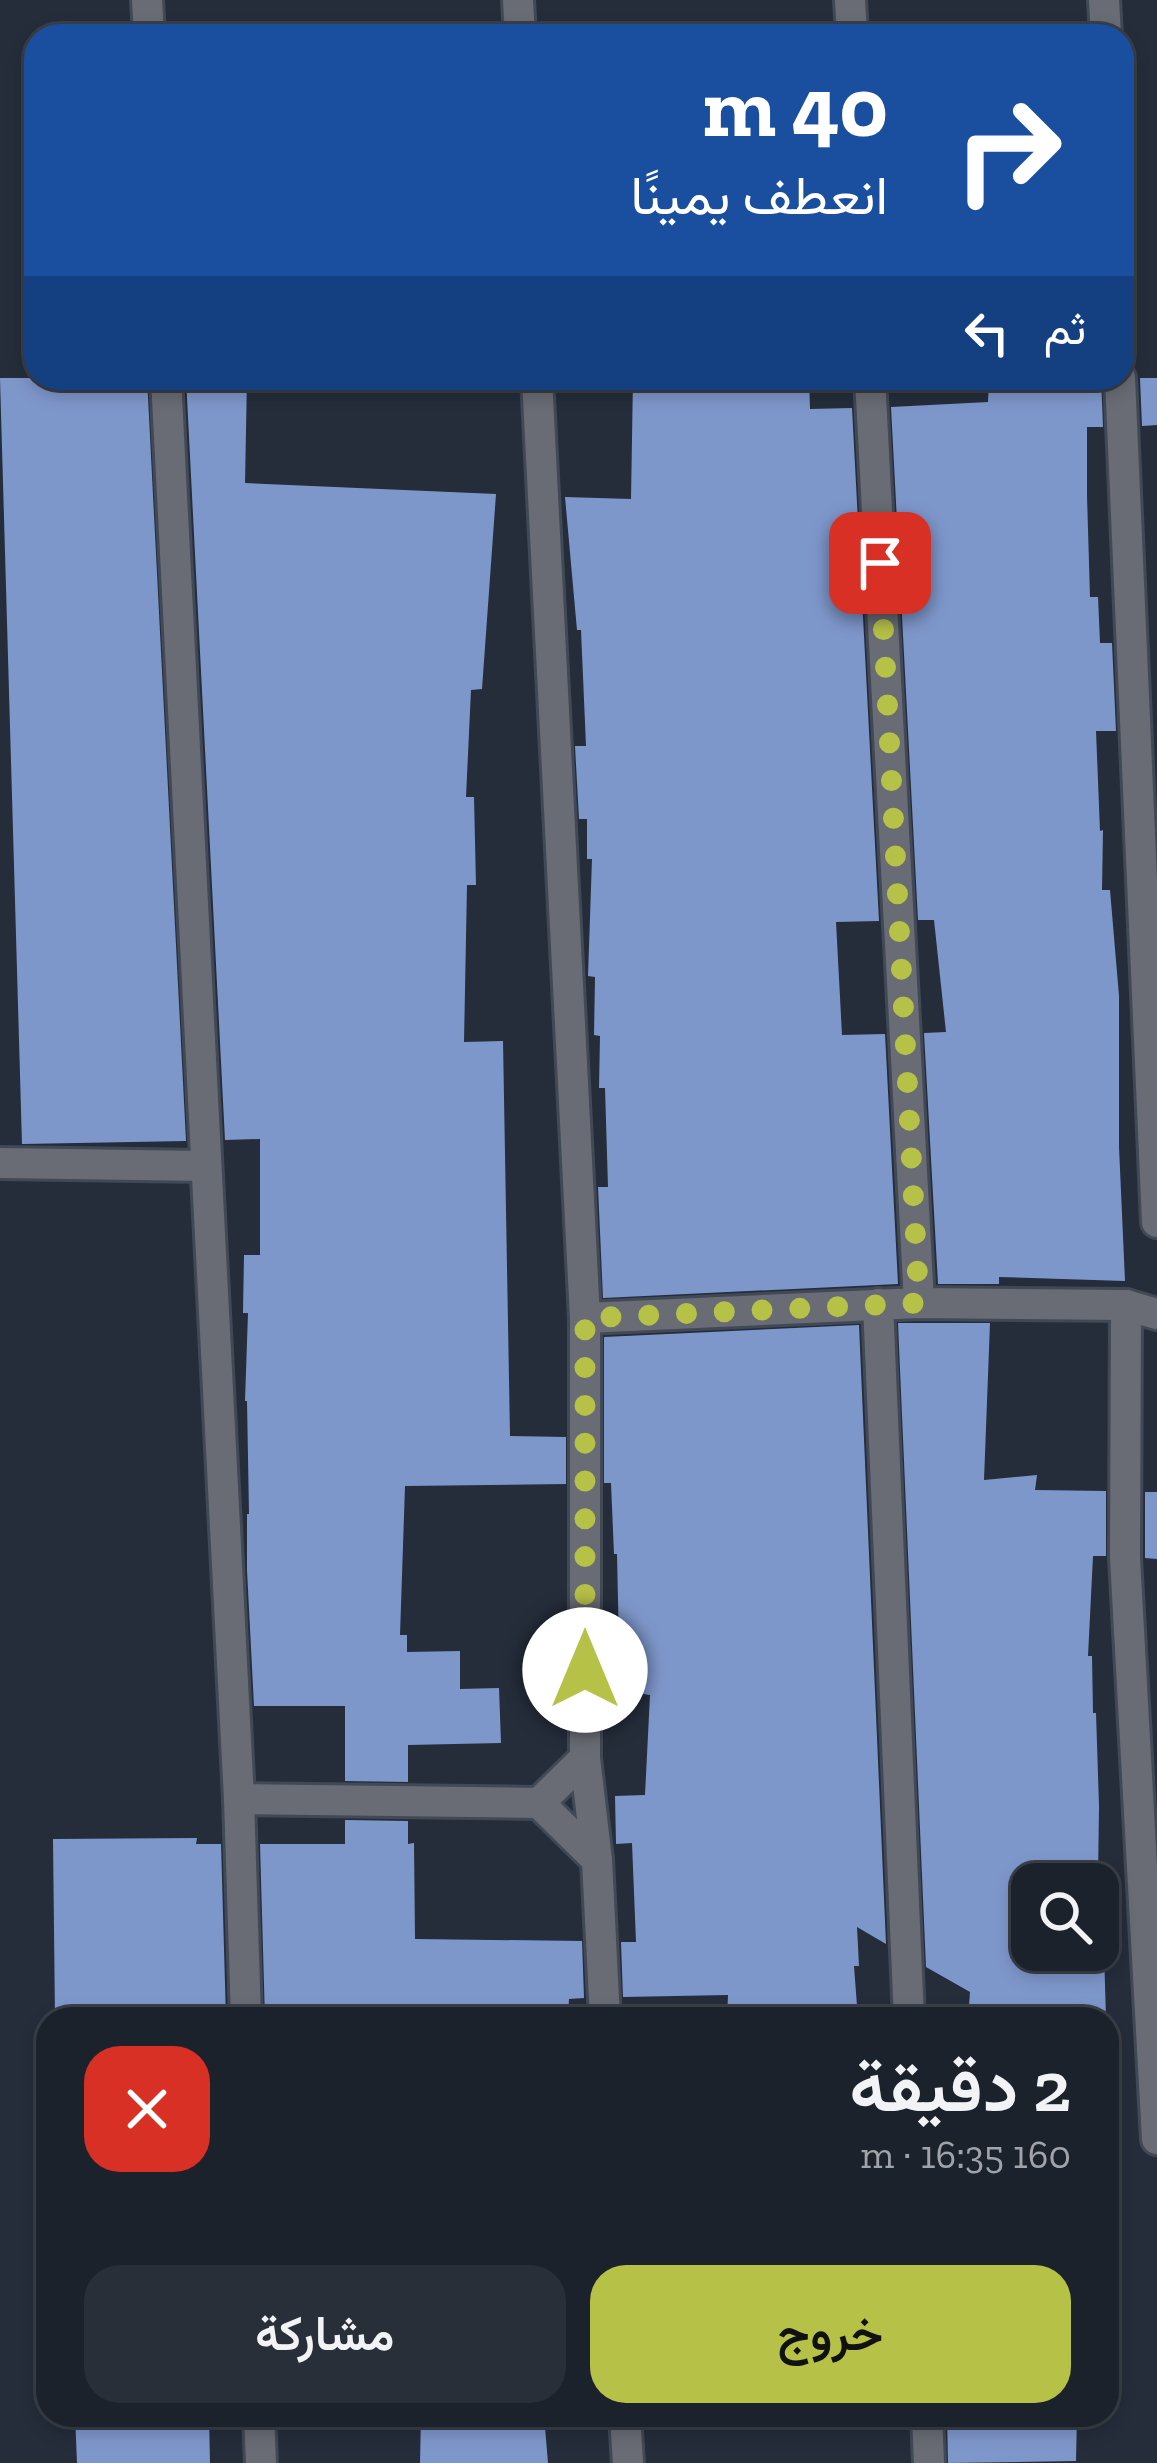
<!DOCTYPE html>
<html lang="ar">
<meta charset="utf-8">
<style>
:root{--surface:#1c222c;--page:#292f38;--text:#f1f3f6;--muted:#a0a4a9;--line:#3a3f48;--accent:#b6c148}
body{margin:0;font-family:"Zilla Slab",Vazirmatn,serif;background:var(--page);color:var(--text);direction:rtl;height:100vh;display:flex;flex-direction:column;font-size:45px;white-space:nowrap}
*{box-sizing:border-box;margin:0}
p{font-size:39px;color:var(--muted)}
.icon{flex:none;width:66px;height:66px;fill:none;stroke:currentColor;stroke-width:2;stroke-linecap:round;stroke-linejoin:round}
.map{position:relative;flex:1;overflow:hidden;direction:ltr}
.sheet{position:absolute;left:36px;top:2007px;width:1083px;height:420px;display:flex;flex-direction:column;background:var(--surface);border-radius:36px;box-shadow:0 6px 18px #0003,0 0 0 3px var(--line);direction:rtl}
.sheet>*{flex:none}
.banner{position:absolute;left:24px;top:24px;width:1110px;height:366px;border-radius:36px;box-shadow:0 6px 18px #0003,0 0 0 3px var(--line);direction:rtl;background:#1a4fa0;color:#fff;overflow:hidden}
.buttons{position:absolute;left:1011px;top:1863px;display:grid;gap:24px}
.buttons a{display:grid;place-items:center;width:108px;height:108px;border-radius:24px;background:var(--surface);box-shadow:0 6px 18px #0003,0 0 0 3px var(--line);font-size:60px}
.pin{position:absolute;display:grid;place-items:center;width:102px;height:102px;color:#fff;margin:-51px;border-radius:24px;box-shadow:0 6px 18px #0006}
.me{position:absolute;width:132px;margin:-66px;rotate:0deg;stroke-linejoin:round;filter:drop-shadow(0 0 9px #0008)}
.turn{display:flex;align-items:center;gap:42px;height:252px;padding:0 48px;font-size:54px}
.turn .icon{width:156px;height:156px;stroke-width:2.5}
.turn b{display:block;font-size:84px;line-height:102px}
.then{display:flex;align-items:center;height:114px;padding:0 48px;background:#0003;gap:24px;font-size:45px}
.round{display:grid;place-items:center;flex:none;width:126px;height:126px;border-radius:36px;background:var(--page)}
.head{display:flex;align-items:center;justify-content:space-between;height:204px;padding:0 48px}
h1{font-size:72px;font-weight:600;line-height:90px}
.button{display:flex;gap:24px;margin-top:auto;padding:24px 48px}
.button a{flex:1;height:138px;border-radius:36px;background:var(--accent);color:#111;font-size:48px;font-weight:600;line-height:138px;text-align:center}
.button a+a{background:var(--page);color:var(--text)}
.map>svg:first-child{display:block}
</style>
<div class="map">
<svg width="1157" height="2463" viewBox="0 0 1157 2463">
<rect width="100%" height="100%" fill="#252d3b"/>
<g fill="#7e97cb" fill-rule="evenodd">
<polygon points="0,378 147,378 186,1141 22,1144"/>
<polygon points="186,378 247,378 245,483 496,494 482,689 471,690 466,797 474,797 476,885 467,885 464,1042 503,1041 510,1436 566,1437 566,1484 405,1486 400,1635 407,1635 407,1652 460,1651 460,1689 499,1688 501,1743 408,1745 408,1782 345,1781 345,1706 254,1706 247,1570 247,1514 249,1514 247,1401 245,1401 248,1313 243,1313 244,1255 260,1255 260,1139 225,1140"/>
<polygon points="633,378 809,378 810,409 852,408 879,921 836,922 842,1035 885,1034 898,1284 603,1298 598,1187 608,1187 605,1088 599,1088 600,1036 594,1035 595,977 588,976 592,859 587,859 587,819 579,819 575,746 586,746 581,630 577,630 565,497 631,499"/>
<polygon points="989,378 1101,378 1103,427 1087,427 1087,496 1090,597 1098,597 1100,643 1112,643 1116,731 1096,731 1100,831 1103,830 1102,890 1110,890 1119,996 1119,1147 1125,1281 999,1277 999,1284 938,1284 924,1033 946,1032 934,920 918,920 891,407 988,402"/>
<polygon points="1140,378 1157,378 1157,425 1142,426"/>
<path d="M898,1323H990L984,1480L1037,1475L1035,1490L1106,1491V1556H1093L1088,1656H1092L1093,1713H1096L1099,1806L1098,1881H1107L1103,1918L1106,2019H968L970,1992L926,1967ZM1032,1884H1098V1950H1032Z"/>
<polygon points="859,1325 886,1944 857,1927 859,1966 854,1966 858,2019 727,2019 728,1995 623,1997 621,1942 636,1942 632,1843 616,1844 615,1796 645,1795 650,1695 630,1692 626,1646 619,1646 617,1554 614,1554 611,1483 604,1483 604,1337"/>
<polygon points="1145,1492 1157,1492 1157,1559 1145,1558"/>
<polygon points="345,1820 408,1821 408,1844 414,1843 415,1939 582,1941 584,1998 569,1999 568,2019 265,2019 260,1844 345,1844"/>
<polygon points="197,1838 196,1844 221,1844 226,2019 55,2019 53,1839"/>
<polygon points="75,2415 209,2415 210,2463 77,2463"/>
<polygon points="421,2415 544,2415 548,2463 420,2463"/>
<polygon points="947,2415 1077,2415 1076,2461 948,2463"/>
</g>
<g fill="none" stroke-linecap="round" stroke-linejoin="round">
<g stroke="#414856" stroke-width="36">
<g id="minor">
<polyline points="147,0 149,36"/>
<polyline points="518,0 520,36"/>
<polyline points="850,0 852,36"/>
<polyline points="1104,0 1106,36"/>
<polyline points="166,378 239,1799 246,2019"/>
<polyline points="537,378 585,1318 585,1758 539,1803 597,1860 605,2019"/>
<polyline points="870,378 919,1303"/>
<polyline points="1120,378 1157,1222"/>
<polyline points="0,1163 204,1166"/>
<polyline points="878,1304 909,2019"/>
<polyline points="1126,1305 1125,1558 1157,2139"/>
<polyline points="585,1318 919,1303 1126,1305 1157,1314"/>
<polyline points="585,1758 597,1860"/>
<polyline points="239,1799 539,1803"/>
<polyline points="259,2415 261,2463"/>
<polyline points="625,2415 628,2463"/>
<polyline points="927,2415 929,2463"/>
</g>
</g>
<use href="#minor" stroke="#696c74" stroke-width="30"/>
</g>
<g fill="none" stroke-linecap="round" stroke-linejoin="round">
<polyline stroke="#b6c148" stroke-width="21" stroke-dasharray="0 37.8" points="585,1670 585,1318 919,1303 880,563"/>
</g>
</svg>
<div class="buttons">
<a><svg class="icon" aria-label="search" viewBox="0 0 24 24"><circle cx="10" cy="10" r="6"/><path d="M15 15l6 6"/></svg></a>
</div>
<div class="pin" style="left:880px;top:563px;background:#d93025"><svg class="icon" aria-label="arrive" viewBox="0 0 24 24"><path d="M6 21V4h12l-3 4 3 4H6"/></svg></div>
<svg class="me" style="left:585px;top:1670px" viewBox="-20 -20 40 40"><circle r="19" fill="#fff"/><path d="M0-13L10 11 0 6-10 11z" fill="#b6c148"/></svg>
<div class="banner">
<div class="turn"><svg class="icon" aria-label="right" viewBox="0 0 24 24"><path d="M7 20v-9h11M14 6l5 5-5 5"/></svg><div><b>40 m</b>انعطف يمينًا</div></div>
<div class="then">ثم<svg class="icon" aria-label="left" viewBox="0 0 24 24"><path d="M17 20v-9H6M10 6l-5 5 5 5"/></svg></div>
</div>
<section class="sheet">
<div class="head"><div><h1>2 دقيقة</h1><p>160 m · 16:35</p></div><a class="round" style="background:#d93025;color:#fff"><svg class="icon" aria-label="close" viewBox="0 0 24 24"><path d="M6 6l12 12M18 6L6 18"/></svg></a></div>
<div class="button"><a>خروج</a><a>مشاركة</a></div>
</section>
</div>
